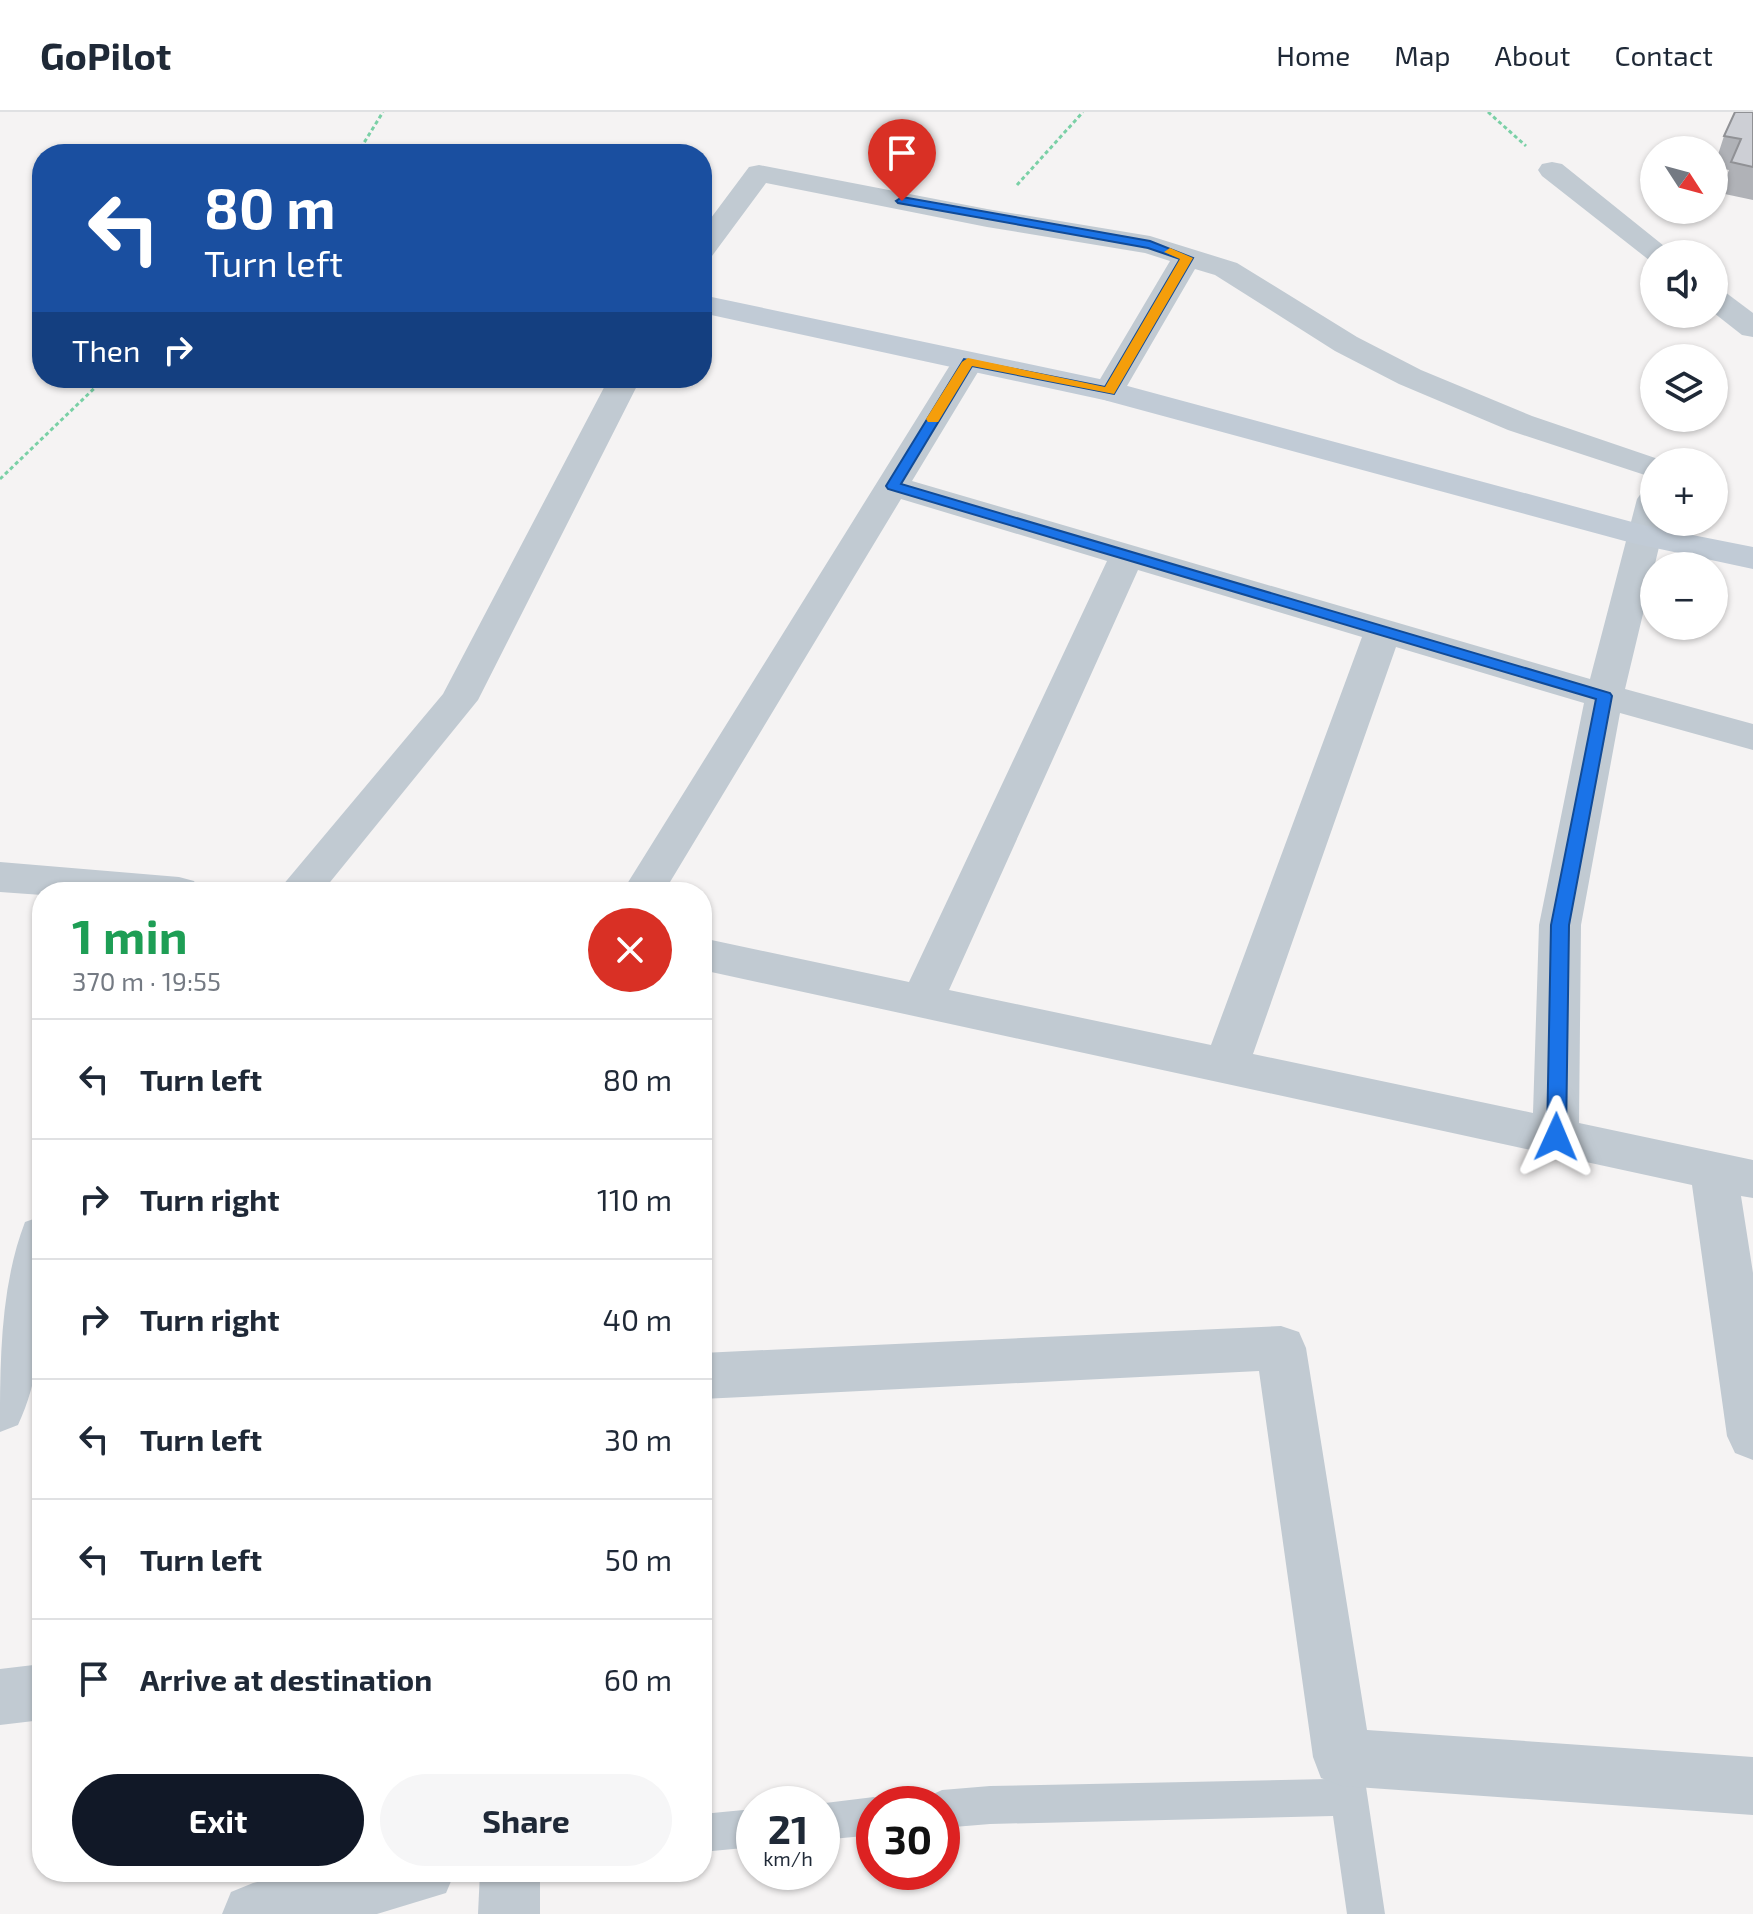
<!DOCTYPE html>
<meta charset="utf-8">
<style>
:root{--surface:#fff;--page:#f6f6f7;--text:#1f2937;--muted:#747a83;--line:#e0e1e3;--accent:#111827}
body{margin:0;font-family:"Exo 2",sans-serif;background:var(--page);color:var(--text);height:100vh;display:flex;flex-direction:column;font-size:30px;white-space:nowrap}
*{box-sizing:border-box;margin:0}
p{font-size:26px;color:var(--muted)}
.icon{flex:none;width:44px;height:44px;fill:none;stroke:currentColor;stroke-width:2;stroke-linecap:round;stroke-linejoin:round}
.map{position:relative;flex:1;overflow:hidden}
.sheet{position:absolute;left:32px;top:770px;width:680px;height:1000px;display:flex;flex-direction:column;background:var(--surface);border-radius:32px;box-shadow:0 2px 6px #0004}
.sheet>*{flex:none}
.hud{position:absolute;left:32px;top:32px;width:680px;height:244px;border-radius:32px;box-shadow:0 2px 6px #0004;background:#1a4fa0;color:#fff;overflow:hidden}
.needle{width:52px;rotate:126deg}
.fabs{position:absolute;left:1640px;top:24px;display:grid;gap:16px}
.fabs a{display:grid;place-items:center;width:88px;height:88px;border-radius:50%;background:var(--surface);box-shadow:0 2px 6px #0004;font-size:40px}
.speed{position:absolute;left:736px;top:1674px;display:flex;gap:16px;font-size:40px;font-weight:700;text-align:center}
.speed>*{display:grid;place-content:center;width:104px;height:104px;border-radius:50%;background:var(--surface);box-shadow:0 2px 6px #0004;line-height:1}
.speed small{font-size:20px;font-weight:400}
.speed .limit{border:12px solid #d22;background:#fff;color:#111}
.pin{position:absolute;display:grid;place-items:center;width:68px;height:68px;color:#fff;margin:-82px -34px;border-radius:50% 50% 50% 0;rotate:-45deg;box-shadow:0 0 8px #0007}
.pin .icon{rotate:45deg}
.me{position:absolute;width:88px;margin:-44px;rotate:1deg;stroke-linejoin:round;filter:drop-shadow(0 0 6px #0008)}
.turn{display:flex;align-items:center;gap:28px;height:168px;padding:0 40px;font-size:36px}
.turn .icon{width:104px;height:104px;stroke-width:2.5}
.turn b{display:block;font-size:56px;line-height:68px}
.then{display:flex;align-items:center;height:76px;padding:0 40px;background:#0003;gap:16px;font-size:30px}
.round{display:grid;place-items:center;flex:none;width:84px;height:84px;border-radius:42px;background:var(--page)}
.overview{display:flex;align-items:center;justify-content:space-between;height:136px;padding:0 40px}
h1{font-size:48px;font-weight:700;line-height:60px;color:#1e9e55}
.primary-button{display:flex;gap:16px;margin-top:auto;padding:16px 40px}
.primary-button a{flex:1;height:92px;border-radius:48px;background:var(--accent);color:#fff;font-size:32px;font-weight:700;line-height:92px;text-align:center}
.primary-button a+a{background:var(--page);color:var(--text)}
ul{padding:0;list-style:none}
li{display:flex;align-items:center;gap:24px;height:120px;padding:0 40px;border-top:2px solid var(--line)}
li div{flex:1}
li b{display:block;font-size:30px}
li em{font-style:normal}
header{display:flex;align-items:center;gap:48px;box-sizing:border-box;height:112px;padding:0 40px;background:var(--surface);border-bottom:2px solid var(--line)}
header strong{font-size:38px}
nav{display:flex;gap:44px;margin-inline-start:auto;font-size:28px}
.map>svg:first-child{display:block}
</style>
<header>
<strong>GoPilot</strong>
<nav><a>Home</a><a>Map</a><a>About</a><a>Contact</a></nav>
</header>
<div class="map">
<svg width="1753" height="1802" viewBox="0 0 1753 1802">
<rect width="100%" height="100%" fill="#f5f3f3"/>
<g fill="none" stroke-linecap="round" stroke-linejoin="round">
<g stroke="#7ad0a6" stroke-width="3" stroke-dasharray="4 3" stroke-linecap="butt">
<polyline points="1488,0 1526,34"/>
<polyline points="357,42 383,0"/>
<polyline points="1017,73 1083,0"/>
<polyline points="0,367 105,266"/>
</g>
<g fill="#c1cad2" fill-rule="evenodd">
<polygon points="1346,1649 1359,1655 1365,1668 1385,1802 1347,1802 1333,1704 990,1712 942,1716 942,1692 925,1692 929,1684 942,1678 990,1674 1328,1667 1333,1655"/>
<polygon points="874,1685 888,1692 874,1692 874,1723 822,1728 822,1692 817,1692"/>
<polygon points="754,1697 754,1735 702,1740 702,1702"/>
</g>
<g fill="#c1cad2" fill-rule="evenodd">
<polygon points="1552,50 1562,52 1674,142 1654,142 1654,150 1649,148 1542,64 1538,58 1542,52"/>
<polygon points="759,53 987,97 1150,124 1237,151 1357,225 1421,258 1532,304 1667,350 1654,350 1654,366 1508,318 1399,272 1335,239 1215,163 1195,157 1120,286 1109,289 1098,286 1093,279 1170,149 1145,141 987,115 766,71 712,144 702,147 702,118 749,55"/>
<polygon points="1714,177 1725,180 1753,201 1753,225 1742,223 1714,201"/>
<path d="M968,241L979,243L984,250L912,369L1590,567L1637,387L1642,380L1654,377V410H1665L1625,577L1753,612V638L1620,601L1581,813L1579,1011L1753,1048V1086L1741,1084L1753,1161V1348L1735,1341L1727,1324L1692,1073L702,858V826L909,870L1107,449L901,387L664,780H622L952,250L957,243ZM1138,458L1362,525L1211,933L949,878ZM1396,535L1584,591L1539,813L1533,1001L1253,942Z"/>
<polygon points="609,266 641,266 478,588 322,780 277,780 443,582"/>
<polygon points="0,750 179,765 194,769 200,780 42,780 42,783 0,780"/>
<path d="M42,1104C42,1174 49,1248 18,1313L0,1320C0,1250 0,1175 25,1110Z"/>
<polygon points="1281,1214 1299,1220 1306,1236 1367,1618 1753,1645 1753,1703 1342,1674 1321,1666 1313,1645 1259,1259 702,1287 702,1241"/>
<polygon points="42,1552 42,1608 0,1613 0,1557"/>
<polygon points="300,1760 455,1760 446,1781 377,1802 222,1802 231,1780 253,1771"/>
<polygon points="480,1760 540,1760 540,1802 478,1802"/>
</g>
<polygon fill="#c1cbd6" fill-rule="evenodd" points="702,183 1109,269 1647,414 1753,435 1753,457 1632,431 1104,288 702,201"/>
</g>
<polygon fill="#b0b2b7" points="1753,0 1753,88 1720,81 1729,58 1714,55 1724,24"/>
<polygon fill="#cdcfd5" stroke="#909195" stroke-width="2" points="1735,0 1753,0 1753,55 1731,50 1741,27 1724,24"/>
<polygon fill="#1a73e8" stroke="#114b97" stroke-width="2" points="902,85 1150,129 1193,146 1114,282 972,254 901,372 1610,581 1612,584 1569,813 1566,1025 1563,1031 1550,1031 1547,1025 1551,813 1596,587 888,377 886,374 964,247 1105,275 1180,147 1148,136 898,91 896,89"/>
<polygon fill="#f59e0b" points="1170,136 1193,146 1114,282 972,254 938,310 928,310 926,307 962,250 968,246 1105,275 1180,147 1164,140"/>
</svg>
<div class="fabs">
<a><svg class="needle" viewBox="-14 -14 28 28"><path d="M0-13l5 13h-10z" fill="#e53935"/><path d="M0 13l5-13h-10z" fill="#747a83"/></svg></a>
<a><svg class="icon" aria-label="sound" viewBox="0 0 24 24"><path d="M4 9h4l5-4v14l-5-4H4zM17 9q2 3 0 6"/></svg></a>
<a><svg class="icon" aria-label="layers" viewBox="0 0 24 24"><path d="M12 4l9 5-9 5-9-5zM3 14l9 5 9-5"/></svg></a>
<a>+</a>
<a>−</a>
</div>
<div class="speed"><div>21<small>km/h</small></div><div class="limit">30</div></div>
<div class="pin" style="left:902px;top:89px;background:#d93025"><svg class="icon" aria-label="arrive" viewBox="0 0 24 24"><path d="M6 21V4h12l-3 4 3 4H6"/></svg></div>
<svg class="me" style="left:1556px;top:1025px" viewBox="-20 -20 40 40"><path d="M0-17L14 15 0 8-14 15z" fill="#1a73e8" stroke="#fff" stroke-width="4"/></svg>
<div class="hud">
<div class="turn"><svg class="icon" aria-label="left" viewBox="0 0 24 24"><path d="M17 20v-9H6M10 6l-5 5 5 5"/></svg><div><b>80 m</b>Turn left</div></div>
<div class="then">Then<svg class="icon" aria-label="right" viewBox="0 0 24 24"><path d="M7 20v-9h11M14 6l5 5-5 5"/></svg></div>
</div>
<section class="sheet">
<div class="overview"><div><h1>1 min</h1><p>370 m · 19:55</p></div><a class="round" style="background:#d93025;color:#fff"><svg class="icon" aria-label="close" viewBox="0 0 24 24"><path d="M6 6l12 12M18 6L6 18"/></svg></a></div>
<ul>
<li><svg class="icon" aria-label="left" viewBox="0 0 24 24"><path d="M17 20v-9H6M10 6l-5 5 5 5"/></svg><div><b>Turn left</b></div><em>80 m</em></li>
<li><svg class="icon" aria-label="right" viewBox="0 0 24 24"><path d="M7 20v-9h11M14 6l5 5-5 5"/></svg><div><b>Turn right</b></div><em>110 m</em></li>
<li><svg class="icon" aria-label="right" viewBox="0 0 24 24"><path d="M7 20v-9h11M14 6l5 5-5 5"/></svg><div><b>Turn right</b></div><em>40 m</em></li>
<li><svg class="icon" aria-label="left" viewBox="0 0 24 24"><path d="M17 20v-9H6M10 6l-5 5 5 5"/></svg><div><b>Turn left</b></div><em>30 m</em></li>
<li><svg class="icon" aria-label="left" viewBox="0 0 24 24"><path d="M17 20v-9H6M10 6l-5 5 5 5"/></svg><div><b>Turn left</b></div><em>50 m</em></li>
<li><svg class="icon" aria-label="arrive" viewBox="0 0 24 24"><path d="M6 21V4h12l-3 4 3 4H6"/></svg><div><b>Arrive at destination</b></div><em>60 m</em></li>
</ul>
<div class="primary-button"><a>Exit</a><a>Share</a></div>
</section>
</div>
